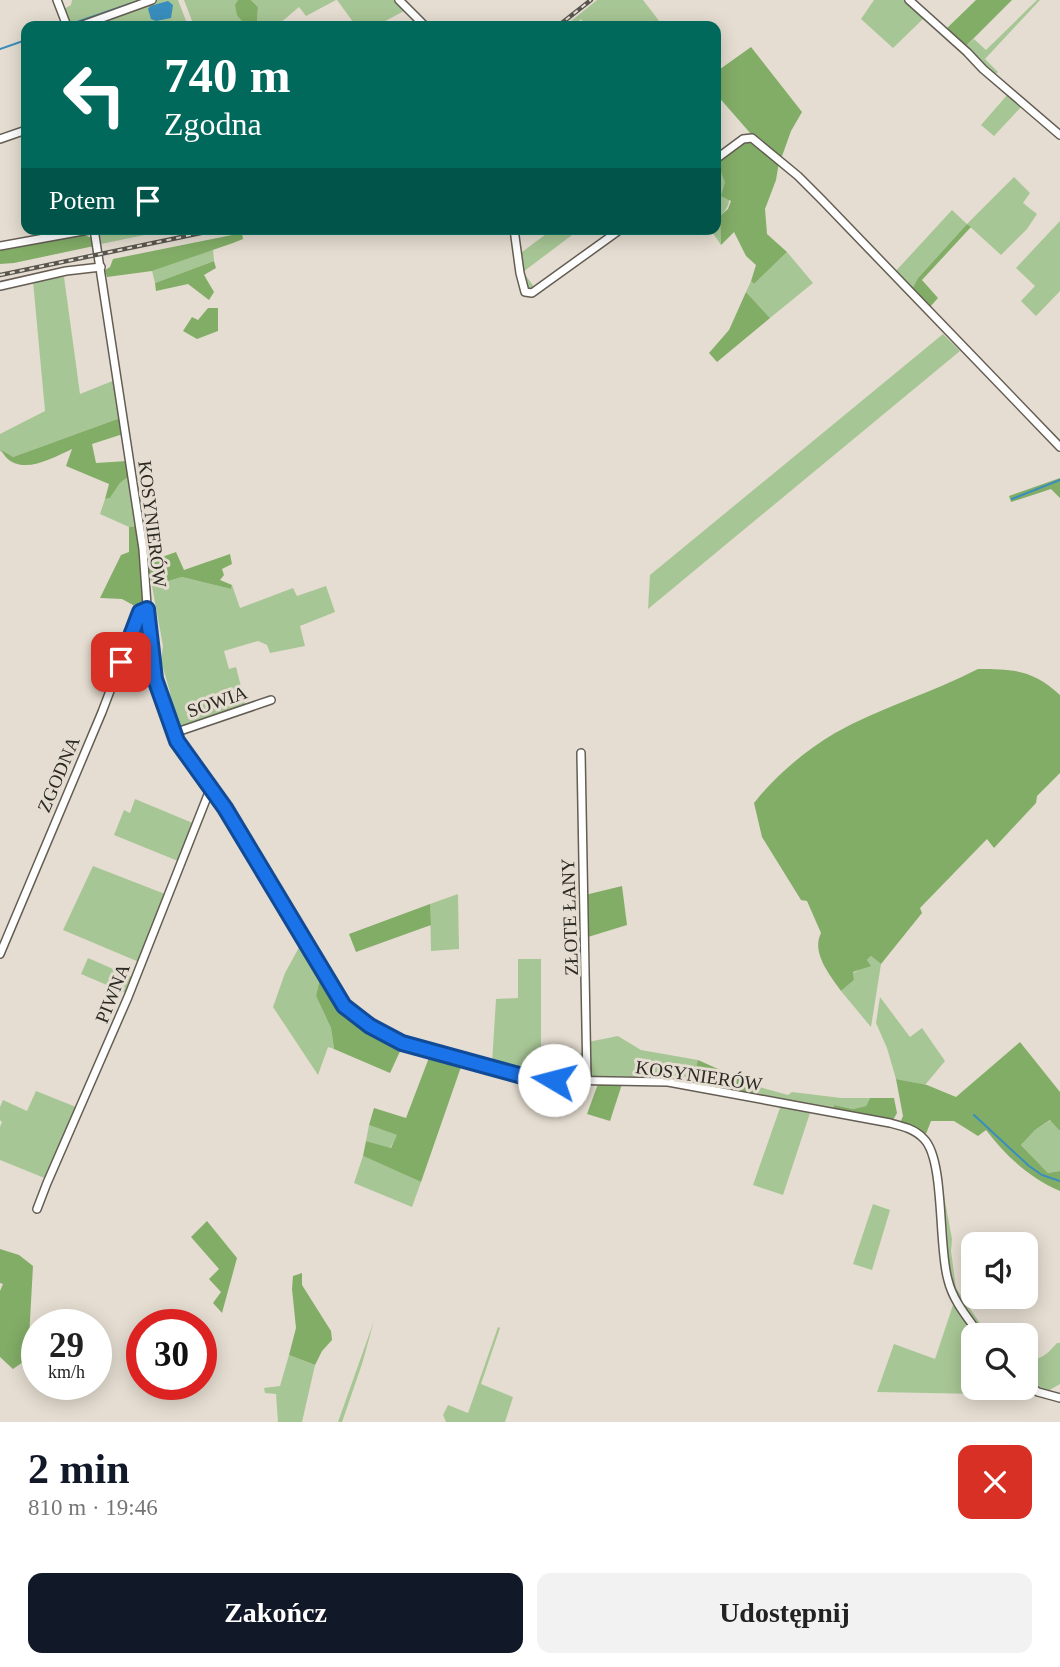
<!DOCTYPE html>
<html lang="pl">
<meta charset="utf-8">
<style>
:root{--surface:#fff;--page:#f2f2f2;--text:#222;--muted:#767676;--accent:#111827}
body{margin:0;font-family:"Times New Roman",serif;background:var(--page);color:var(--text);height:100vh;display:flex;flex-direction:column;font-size:26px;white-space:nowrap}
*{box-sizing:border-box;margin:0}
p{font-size:23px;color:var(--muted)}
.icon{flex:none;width:38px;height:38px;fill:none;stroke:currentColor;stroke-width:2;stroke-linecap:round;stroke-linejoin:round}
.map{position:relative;height:1422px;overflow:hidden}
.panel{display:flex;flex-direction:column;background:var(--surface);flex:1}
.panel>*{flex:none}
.guide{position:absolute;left:21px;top:21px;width:700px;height:214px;border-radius:14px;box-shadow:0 4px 18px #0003;background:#00695c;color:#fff;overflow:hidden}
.buttons{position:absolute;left:961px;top:1232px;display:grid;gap:14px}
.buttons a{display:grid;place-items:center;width:77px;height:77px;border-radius:14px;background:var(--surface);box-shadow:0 4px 18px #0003;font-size:35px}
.speed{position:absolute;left:21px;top:1309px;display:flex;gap:14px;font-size:35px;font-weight:700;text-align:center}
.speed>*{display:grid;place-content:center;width:91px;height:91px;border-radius:50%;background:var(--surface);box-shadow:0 4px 18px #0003;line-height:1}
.speed small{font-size:18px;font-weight:400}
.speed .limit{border:10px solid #d22;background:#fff;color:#111}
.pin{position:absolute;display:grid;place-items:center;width:60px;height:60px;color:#fff;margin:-30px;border-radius:14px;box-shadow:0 4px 10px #0006}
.me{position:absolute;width:77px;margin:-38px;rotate:278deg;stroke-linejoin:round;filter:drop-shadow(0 0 5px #0008)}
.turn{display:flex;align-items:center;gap:24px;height:147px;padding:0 28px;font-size:32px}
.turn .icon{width:91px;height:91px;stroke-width:2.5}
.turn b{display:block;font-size:49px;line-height:60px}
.then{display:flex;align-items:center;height:66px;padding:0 28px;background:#0003;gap:14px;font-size:26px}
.round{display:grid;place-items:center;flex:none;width:74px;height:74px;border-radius:14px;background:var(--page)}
.overview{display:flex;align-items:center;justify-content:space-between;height:119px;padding:0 28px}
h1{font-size:42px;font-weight:700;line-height:52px;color:var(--accent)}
.action{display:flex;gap:14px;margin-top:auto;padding:14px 28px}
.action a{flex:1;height:80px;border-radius:14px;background:var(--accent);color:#fff;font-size:28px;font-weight:700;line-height:80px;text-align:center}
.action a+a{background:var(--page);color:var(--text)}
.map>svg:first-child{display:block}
</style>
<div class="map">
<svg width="1060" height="1422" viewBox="0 0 1060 1422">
<rect width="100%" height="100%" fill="#e5ddd1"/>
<g fill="#a7c695">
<polygon points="72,0 148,0 70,26 64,9 71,5"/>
<polygon points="158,0 178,0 188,26 89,26"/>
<path d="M184,0H238C232,11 240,17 246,26H194Z"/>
<path d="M251,0H336L306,16L299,7C285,18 274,34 257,21L258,7Z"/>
<polygon points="337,0 395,0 423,26 419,26 404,11 376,26 356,26"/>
<polygon points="597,0 643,0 663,26 587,26 581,19 573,26 565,26"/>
<polygon points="874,0 905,0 925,17 893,48 861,19"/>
<polygon points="1037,0 1040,0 985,59 998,72 994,76 965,47 974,39 986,50"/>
<polygon points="1008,94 1022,106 994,136 981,125"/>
<path d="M716,161C724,181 739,200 720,216L721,245L710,229H716Z"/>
<polygon points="1014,177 1030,193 1023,203 1037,214 1027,229 1001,255 967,224 918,278 911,291 894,273 952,210 967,224"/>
<polygon points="1060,221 1060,291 1036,316 1021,301 1035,286 1016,268"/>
<polygon points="99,229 173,229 101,244"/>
<polygon points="516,229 522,252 553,229 580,229 523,272 535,288 534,291 525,287"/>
<polygon points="213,249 214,261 155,283 152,271"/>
<polygon points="787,252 813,283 770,318 746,292 751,281 754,284"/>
<polygon points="64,277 80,394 115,380 120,418 13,457 0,451 0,434 45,411 33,281"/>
<polygon points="943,334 960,351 648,609 650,575"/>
<polygon points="128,477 137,526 129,527 100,514 105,499 110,498 120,483"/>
<polygon points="182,577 231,589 232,585 240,608 293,588 297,596 326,586 335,612 300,626 305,646 270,653 267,645 258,641 224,651 229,669 236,667 246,706 175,730 170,692 161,661 163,646 152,586"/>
<polygon points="135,799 195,824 178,861 114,835 124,810 130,813"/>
<polygon points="93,866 165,894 139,962 63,930"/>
<polygon points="458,894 459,949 431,951 430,904"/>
<polygon points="303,940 321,974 316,996 331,1028 334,1049 328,1047 318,1075 273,1007 285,973"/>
<polygon points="871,956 881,964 871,1027 841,991 854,980 853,973 870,965 867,960"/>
<polygon points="88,958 134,978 128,994 81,974"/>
<polygon points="518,959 541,959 541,1053 585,1053 584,1078 533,1073 492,1063 496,999 518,998"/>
<polygon points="880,997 910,1037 922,1028 945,1061 925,1085 896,1079 887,1048 876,1023"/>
<polygon points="618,1036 641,1050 698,1060 692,1082 656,1077 589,1076 588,1042"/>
<polygon points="756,1086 788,1095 792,1092 841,1098 870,1098 866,1106 853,1109 834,1105 833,1110 755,1094"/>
<polygon points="36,1091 76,1107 47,1179 0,1160 0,1127 2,1122 0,1120 0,1107 3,1100 27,1111"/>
<polygon points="781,1105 810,1113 783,1195 753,1185"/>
<polygon points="1051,1120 1060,1131 1060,1171 1048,1173 1021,1145 1035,1130"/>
<polygon points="369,1125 398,1135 390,1148 366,1141"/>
<polygon points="363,1156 421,1182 412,1207 354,1183"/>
<path d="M941,1192L944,1196L952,1239L951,1251L956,1288L988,1335H985C974,1321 962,1306 954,1290C941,1262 944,1223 941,1192Z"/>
<polygon points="873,1204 890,1210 872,1270 853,1264"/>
<polygon points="954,1302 976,1335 973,1335 973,1388 1025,1388 1033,1393 1029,1395 877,1392 894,1344 935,1359"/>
<polygon points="374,1321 362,1364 342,1422 338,1422"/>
<polygon points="498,1327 500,1328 481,1384 513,1397 505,1422 446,1422 443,1415 448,1405 468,1413"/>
<path d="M1057,1343H1060V1384L1048,1391L1037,1389L1026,1379V1358C1041,1362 1048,1353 1057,1343Z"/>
<polygon points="289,1355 315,1365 302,1422 278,1422 276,1394 265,1393 264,1388 280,1386"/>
</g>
<g fill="#82ad67">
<polygon points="238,0 251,0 258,7 257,21 264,26 246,26 237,15 235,5"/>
<polygon points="976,0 1012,0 965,47 946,29"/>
<polygon points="751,47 802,112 791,131 781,159 751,134 716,94 716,72"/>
<polygon points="745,141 754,141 779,162 776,180 765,209 767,234 787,252 754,284 751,281 756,265 746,256 734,232 721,245 720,216 728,209 731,201 721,196 725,182 716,161"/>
<polygon points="967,224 971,227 922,280 938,298 929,308 911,291 918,278"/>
<polygon points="242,233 243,239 233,243 152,271 107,277 105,270 110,267 113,259"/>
<polygon points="84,235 92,238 94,246 14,263 0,264 0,250"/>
<polygon points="214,261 216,268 204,275 214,292 209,300 188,284 156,291 155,283"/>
<polygon points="746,292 770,318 717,362 709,353 729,330"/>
<polygon points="208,308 218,308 218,331 197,339 183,331 192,317 198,320"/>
<path d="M120,418L123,434L92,444L96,463L127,461L128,477L120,483L110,498L105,499L109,484L66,466L72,449C51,459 16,479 1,450L13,457Z"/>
<polygon points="1060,478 1060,498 1051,489 1011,502 1009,496"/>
<polygon points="137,526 145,603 142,610 122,599 100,598 121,555 129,552 129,527"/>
<polygon points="176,552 184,570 230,554 232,564 222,569 224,575 220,580 232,585 231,589 182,577 152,586 148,562"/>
<path d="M978,669C1014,669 1033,670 1060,695V773L1037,796L1036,803L994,848L987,839L920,908L922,913L881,964L871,956L867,960L871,966L853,972L854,980L841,991C830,975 811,953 821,933L807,901L801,900L762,837L754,803C775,776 806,750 835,733C881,707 932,693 978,669Z"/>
<polygon points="622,886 627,925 588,937 585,895"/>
<polygon points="430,904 431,925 356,952 349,934"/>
<polygon points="321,974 356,1019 372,1031 402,1047 390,1073 334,1049 331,1028 316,996"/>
<path d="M1020,1042L1060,1092V1131L1050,1120L1035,1130L1021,1145L1048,1173L1060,1171V1191C1029,1178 1006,1156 986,1130L978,1136L954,1121H931L926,1134L900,1123L903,1116L896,1079L927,1085L956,1097Z"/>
<polygon points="430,1055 462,1064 421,1182 363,1156 366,1141 391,1148 397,1135 369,1125 374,1108 406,1118"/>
<polygon points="698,1060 756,1086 755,1094 692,1082"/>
<polygon points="598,1084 622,1084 610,1121 587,1114"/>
<polygon points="870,1098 894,1098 897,1113 893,1120 833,1110 834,1105 853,1109 866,1106"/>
<polygon points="207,1221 237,1258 222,1313 213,1303 221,1292 209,1279 219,1269 191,1237"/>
<polygon points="0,1249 19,1255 33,1266 29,1338 23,1362 13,1369 0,1357 0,1291 3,1284 0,1283"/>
<polygon points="302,1273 302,1285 331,1331 332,1340 322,1351 315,1365 289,1355 296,1328 292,1289 293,1276"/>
</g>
<polygon fill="#398ebd" points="168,1 173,5 171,18 156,21 151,19 148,9 150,6"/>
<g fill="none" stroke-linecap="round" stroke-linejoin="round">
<g stroke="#398ebd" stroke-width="2">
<polyline points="71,24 141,0"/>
<polyline points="0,49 26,40"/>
<polyline points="1012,499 1060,480"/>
<polyline points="974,1115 1029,1166 1042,1175 1060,1181"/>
</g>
<g stroke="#645d53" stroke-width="10">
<g id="street">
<polyline points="57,0 67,26"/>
<polyline points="399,0 425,26"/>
<polyline points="909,0 967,52 983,69 1060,135"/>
<polyline points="80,26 152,0"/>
<polyline points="0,139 26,130"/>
<polyline points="716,159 743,139 752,138 798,176 822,200 1060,447"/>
<polyline points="514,229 520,273 525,292 532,293 621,229"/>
<path d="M0,246L94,229L143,549L150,647L155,679L163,705L177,742L225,808L344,1006L370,1026L403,1043L526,1077L554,1080L668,1082L890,1123C902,1126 915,1129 924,1139C945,1160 938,1247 948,1280C953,1301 968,1318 980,1335"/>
<polyline points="0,286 66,271 101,267"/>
<polyline points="174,733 271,700"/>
<polyline points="581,753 587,1081"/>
<polyline points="0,954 102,712 140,612 147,609"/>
<polyline points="37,1209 47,1183 128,997 211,787"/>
<polyline points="1026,1384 1038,1392 1060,1398"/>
</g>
</g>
<use href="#street" stroke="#fff" stroke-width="7"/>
<g stroke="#59564f" stroke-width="4.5">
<g id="rail">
<polyline points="558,26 591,0"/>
<polyline points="0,275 220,229"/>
</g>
</g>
<use href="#rail" stroke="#e5ddd1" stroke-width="2" stroke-dasharray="5" stroke-linecap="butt"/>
</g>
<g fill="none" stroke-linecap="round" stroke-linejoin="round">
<g stroke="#114b97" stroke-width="18">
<polyline id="route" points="121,662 140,612 147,609 155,679 177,741 225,808 344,1006 370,1026 402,1043 526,1077 554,1080"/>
</g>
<use href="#route" stroke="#1a73e8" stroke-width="12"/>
</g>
<g text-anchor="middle" stroke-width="6" stroke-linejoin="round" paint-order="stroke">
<g font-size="19" fill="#2b2924" stroke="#e5ddd1">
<text transform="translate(153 524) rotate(83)" y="7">KOSYNIERÓW</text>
<text transform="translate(217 701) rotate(-19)" y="7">SOWIA</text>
<text transform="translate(58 774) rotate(-67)" y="7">ZGODNA</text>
<text transform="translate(569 917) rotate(-92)" y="7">ZŁOTE ŁANY</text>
<text transform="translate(112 993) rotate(-68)" y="7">PIWNA</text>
<text transform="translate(699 1075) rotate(8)" y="7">KOSYNIERÓW</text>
</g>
</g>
</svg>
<div class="buttons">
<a><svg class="icon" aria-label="sound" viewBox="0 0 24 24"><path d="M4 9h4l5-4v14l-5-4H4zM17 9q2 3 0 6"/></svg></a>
<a><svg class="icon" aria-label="search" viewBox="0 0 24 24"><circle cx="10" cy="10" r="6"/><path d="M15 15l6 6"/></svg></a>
</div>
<div class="speed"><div>29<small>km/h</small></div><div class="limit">30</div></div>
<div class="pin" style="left:121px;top:662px;background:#d93025"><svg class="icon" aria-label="arrive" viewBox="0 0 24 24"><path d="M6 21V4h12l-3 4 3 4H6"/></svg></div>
<svg class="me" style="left:554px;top:1080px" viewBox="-20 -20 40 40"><circle r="19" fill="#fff"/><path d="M0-13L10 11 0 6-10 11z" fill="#1a73e8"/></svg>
<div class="guide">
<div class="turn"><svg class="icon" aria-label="left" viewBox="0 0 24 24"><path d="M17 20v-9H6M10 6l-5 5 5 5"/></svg><div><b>740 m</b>Zgodna</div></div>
<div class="then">Potem<svg class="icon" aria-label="arrive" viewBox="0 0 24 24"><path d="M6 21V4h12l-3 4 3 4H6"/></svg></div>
</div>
</div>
<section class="panel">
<div class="overview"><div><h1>2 min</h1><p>810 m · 19:46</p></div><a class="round" style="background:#d93025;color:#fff"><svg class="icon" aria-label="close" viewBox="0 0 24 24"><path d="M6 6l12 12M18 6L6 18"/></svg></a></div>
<div class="action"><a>Zakończ</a><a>Udostępnij</a></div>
</section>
